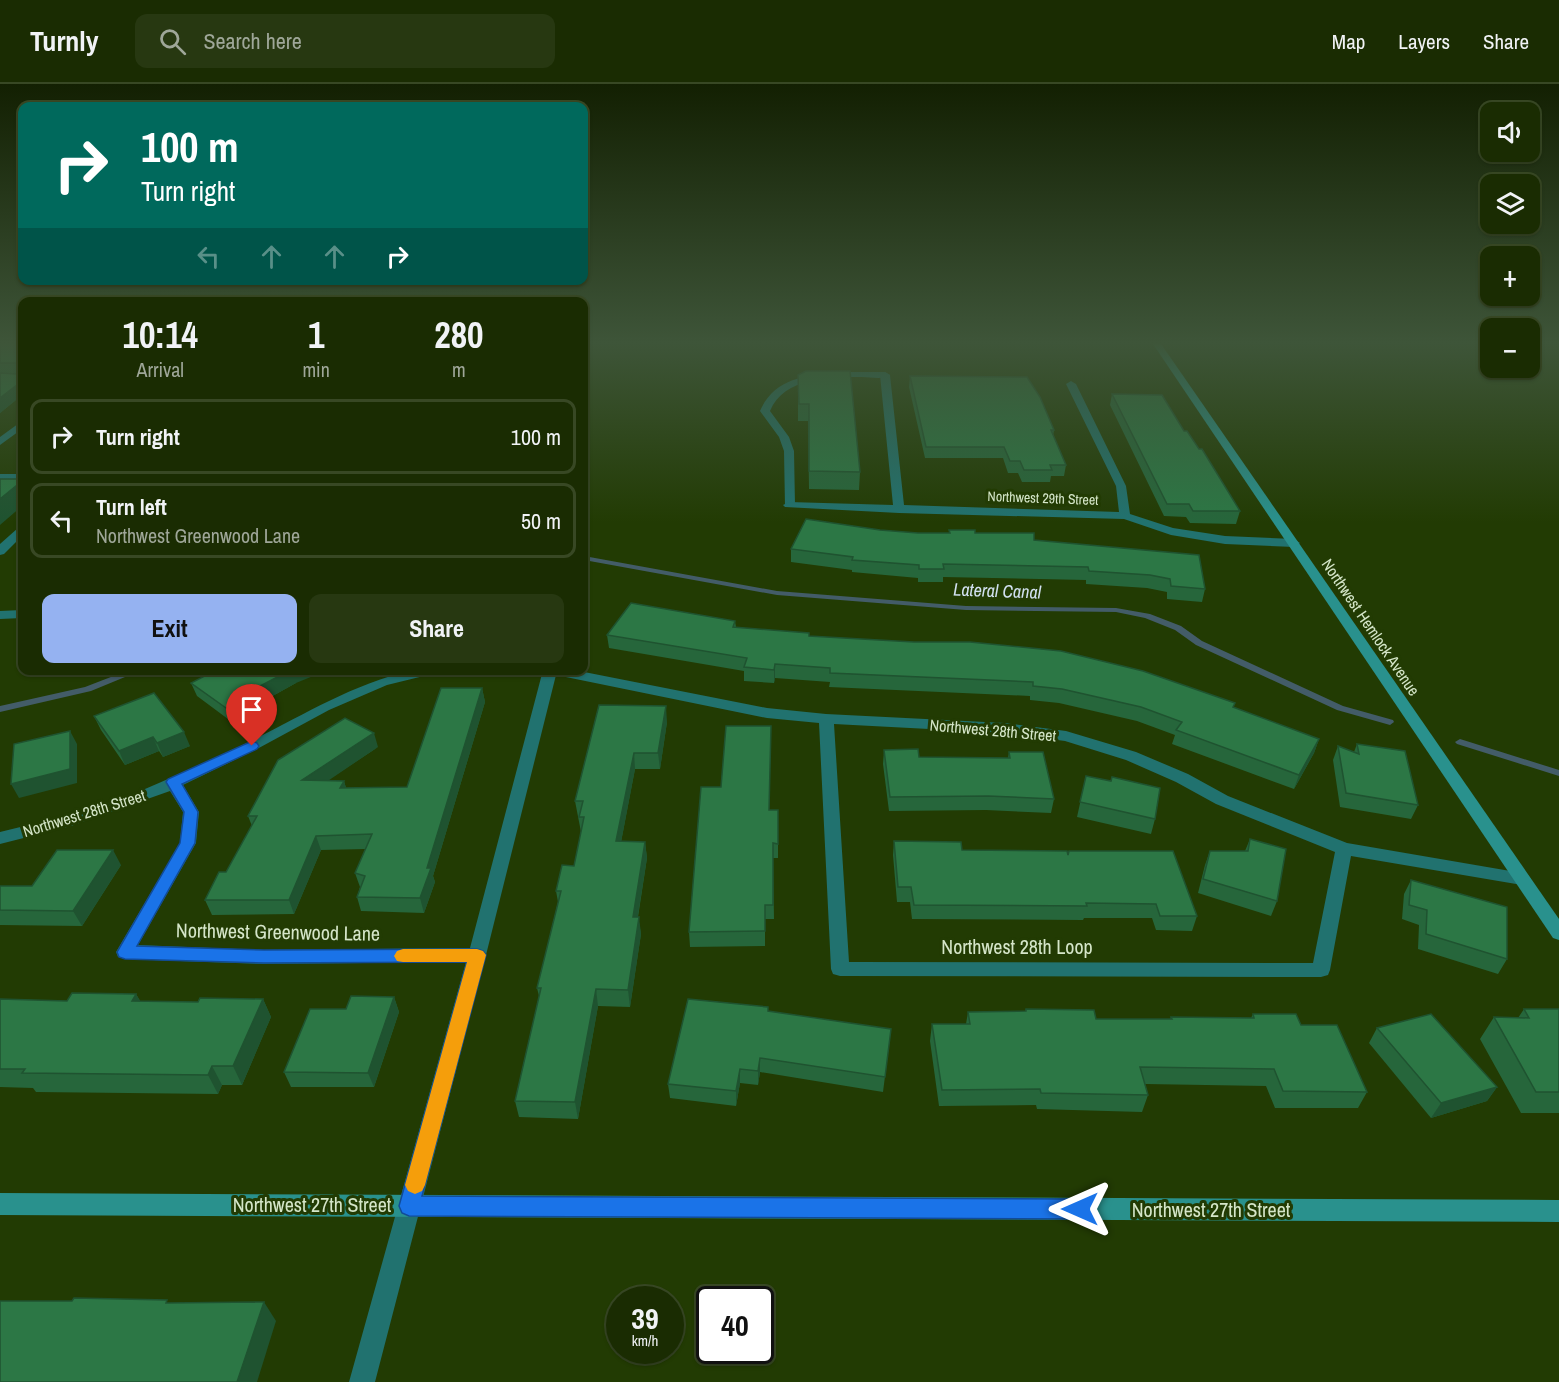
<!DOCTYPE html>
<meta charset="utf-8">
<style>
:root{--surface:#1a2c02;--page:#273811;--text:#f1f3f6;--muted:#9fa799;--line:#384824;--accent:#95b2f1}
body{margin:0;font-family:"Archivo Narrow",sans-serif;background:var(--page);color:var(--text);height:100vh;display:flex;flex-direction:column;font-size:22px;white-space:nowrap}
*{box-sizing:border-box;margin:0}
p{font-size:20px;color:var(--muted)}
.icon{flex:none;width:33px;height:33px;fill:none;stroke:currentColor;stroke-width:2;stroke-linecap:round;stroke-linejoin:round}
.map{position:relative;flex:1;overflow:hidden}
.details{position:absolute;left:18px;top:213px;width:570px;height:378px;display:flex;flex-direction:column;background:var(--surface);border-radius:12px;box-shadow:0 2px 4px #0004,0 0 0 2px var(--line)}
.details>*{flex:none}
.top-card{position:absolute;left:18px;top:18px;width:570px;height:183px;border-radius:12px;box-shadow:0 2px 4px #0004,0 0 0 2px var(--line);background:#00695c;color:#fff;overflow:hidden}
.controls{position:absolute;left:1480px;top:18px;display:grid;gap:12px}
.controls a{display:grid;place-items:center;width:60px;height:60px;border-radius:12px;background:var(--surface);box-shadow:0 2px 4px #0004,0 0 0 2px var(--line);font-size:30px}
.speed{position:absolute;left:606px;top:1202px;display:flex;gap:12px;font-size:30px;font-weight:700;text-align:center}
.speed>*{display:grid;place-content:center;width:78px;height:78px;border-radius:50%;background:var(--surface);box-shadow:0 2px 4px #0004,0 0 0 2px var(--line);line-height:1}
.speed small{font-size:15px;font-weight:400}
.speed .limit{border:3px solid #111;border-radius:9px;background:#fff;color:#111}
.pin{position:absolute;display:grid;place-items:center;width:51px;height:51px;color:#fff;margin:-62px -26px;border-radius:50% 50% 50% 0;rotate:-45deg;box-shadow:0 0 6px #0007}
.pin .icon{rotate:45deg}
.me{position:absolute;width:66px;margin:-33px;rotate:270deg;stroke-linejoin:round;filter:drop-shadow(0 0 4px #0008)}
.turn{display:flex;align-items:center;gap:21px;height:126px;padding:0 24px;font-size:27px}
.turn .icon{width:78px;height:78px;stroke-width:2.5}
.turn b{display:block;font-size:42px;line-height:51px}
.lanes{display:flex;align-items:center;height:57px;padding:0 24px;background:#0003;justify-content:center;gap:30px;direction:ltr}
.lanes .off{opacity:.35}
.eta{display:flex;justify-content:space-evenly;align-items:center;height:102px;text-align:center}
.eta b{font-size:36px;font-weight:800;line-height:42px}
.primary-button{display:flex;gap:12px;margin-top:auto;padding:12px 24px}
.primary-button a{flex:1;height:69px;border-radius:12px;background:var(--accent);color:#111;font-size:24px;font-weight:800;line-height:69px;text-align:center}
.primary-button a+a{background:var(--page);color:var(--text)}
ul{padding:0;list-style:none}
li{display:flex;align-items:center;gap:18px;height:75px;margin:0 12px 9px;padding:0 12px;border:3px solid var(--line);border-radius:12px}
li div{flex:1}
li b{display:block;font-size:22px}
li em{font-style:normal}
header{display:flex;align-items:center;gap:36px;box-sizing:border-box;height:84px;padding:0 30px;background:var(--surface);border-bottom:2px solid var(--line)}
header strong{font-size:28px}
nav{display:flex;gap:33px;margin-inline-start:auto;font-size:21px}
.search{width:420px;height:54px;background:var(--page);display:flex;align-items:center;gap:15px;box-sizing:border-box;padding:0 21px;border-radius:12px;color:var(--muted);font-size:22px}
.map>svg:first-child{display:block}
</style>
<header>
<strong>Turnly</strong>
<div class="search"><svg class="icon" aria-label="search" viewBox="0 0 24 24"><circle cx="10" cy="10" r="6"/><path d="M15 15l6 6"/></svg>Search here</div>
<nav><a>Map</a><a>Layers</a><a>Share</a></nav>
</header>
<div class="map">
<svg width="1559" height="1298" viewBox="0 0 1559 1298">
<rect width="100%" height="100%" fill="#223b03"/>
<g fill="none" stroke-linecap="round" stroke-linejoin="round">
<g fill="#435c68" fill-rule="evenodd">
<polygon points="584,472 777,507 966,522 1116,524 1150,530 1181,542 1202,557 1343,622 1393,636 1394,638 1390,641 1337,626 1196,561 1175,546 1145,534 1116,528 966,526 777,511 584,476"/>
<polygon points="129,586 142,586 91,607 0,628 0,622 85,603"/>
<polygon points="1460,655 1559,686 1559,692 1457,660 1455,658"/>
</g>
<g fill="#21726f" fill-rule="evenodd">
<path d="M835,288H885L890,291C883,296 871,293 862,293C830,293 784,293 770,327L789,353L794,367L795,421L793,423H785L784,367L779,353L760,327C774,295 803,292 835,288Z"/>
<polygon points="22,442 22,452 4,470 0,471 0,460 18,444"/>
<polygon points="22,526 22,534 0,535 0,527"/>
</g>
<g fill="#21726f" fill-rule="evenodd">
<polygon points="885,288 890,291 904,421 1119,428 1116,402 1066,300 1071,297 1076,300 1126,402 1130,430 1173,444 1225,452 1294,455 1300,459 1294,463 1225,460 1171,451 1124,435 899,429 785,423 783,421 789,418 893,421 880,291"/>
<polygon points="22,337 22,345 0,361 0,353"/>
<rect x="0" y="390" width="22" height="6"/>
<path d="M412,586H438L436,589L387,601L329,626L257,665L183,701L199,728L196,759L138,861L263,866L470,864L543,586H574L767,624L826,630L1005,639L1066,647L1136,668L1188,690L1228,712L1347,759L1522,789L1528,791L1531,795L1528,799L1522,801L1351,772L1330,886L1328,891L1321,893L840,892L833,890L831,885L819,639L767,634L556,591L486,871L375,1298H349L466,878L263,880L125,875L118,873L116,868L180,759L183,728L170,707L71,742L0,760V748C49,736 99,725 145,705C178,691 212,675 245,660C302,632 348,602 412,586ZM834,640L1005,649L1065,657L1126,676L1176,698L1216,720L1335,768L1313,879L849,878Z"/>
</g>
<g fill="#29918d" fill-rule="evenodd">
<polygon points="1151,257 1159,257 1559,835 1559,856 1553,854"/>
<polygon points="0,1109 1559,1116 1559,1138 0,1131"/>
</g>
</g>
<g fill="#26663b">
<polygon points="0,257 22,257 22,311 0,329"/>
<polygon points="798,291 860,388 859,406 809,405 808,337 798,337"/>
<polygon points="910,292 1054,346 1053,352 1066,381 1064,392 1051,392 1050,398 1022,398 1018,389 1008,389 1003,374 925,374 909,303"/>
<polygon points="1112,310 1184,347 1240,427 1236,440 1190,439 1186,433 1164,432 1110,321"/>
<polygon points="880,446 918,449 949,449 949,446 1034,456 1205,505 1202,518 1167,515 1167,508 1147,504 1086,500 1086,496 943,493 943,498 918,498 918,494 852,488 852,486 791,478 791,465"/>
<polygon points="735,537 736,543 809,552 1234,624 1319,655 1314,669 1294,705 1172,660 1175,651 1137,637 1059,619 1030,616 1030,612 829,603 830,598 775,594 774,599 744,597 744,587 609,564 607,551"/>
<polygon points="191,599 296,599 260,619 261,622 232,638 197,612"/>
<polygon points="482,604 485,618 433,792 435,798 424,829 361,827 357,813 360,803 355,789 366,765 321,766 294,830 212,831 205,816 226,788 252,742 248,732 378,663 328,696 344,697 346,704 407,703"/>
<polygon points="94,632 190,662 163,673 159,667 125,681 101,646"/>
<polygon points="667,638 660,685 635,685 621,758 645,758 647,774 638,833 641,850 630,923 598,922 578,1035 519,1033 515,1017 539,912 537,904 558,818 556,807 574,782 581,748 575,717"/>
<polygon points="1357,660 1418,721 1411,735 1340,723 1333,676 1338,662 1354,668"/>
<polygon points="884,666 919,673 1008,674 1009,668 1054,715 1051,729 986,726 889,727 883,680"/>
<polygon points="1086,692 1111,697 1155,735 1151,750 1077,733"/>
<polygon points="721,703 770,726 778,726 778,774 773,774 774,835 765,835 765,862 690,863 689,848"/>
<polygon points="1250,755 1277,817 1271,832 1198,809 1205,781 1210,767 1245,767"/>
<polygon points="894,757 962,766 1068,771 1197,832 1192,847 1156,846 1152,834 1084,834 1083,836 912,835 910,818 897,818 893,771"/>
<polygon points="121,781 82,842 0,841 0,802 32,802"/>
<polygon points="1411,796 1507,875 1498,890 1418,865 1419,841 1402,835 1404,810"/>
<polygon points="136,910 140,917 198,918 263,915 271,933 242,1001 222,1001 218,1010 36,1008 33,1004 0,1003 0,915 67,917"/>
<polygon points="394,913 399,928 374,1003 291,1003 284,988 346,925"/>
<polygon points="768,923 768,927 891,945 883,1008 760,988 758,1001 740,999 736,1022 670,1014 668,1000"/>
<polygon points="1026,925 1096,935 1170,935 1171,933 1251,934 1253,930 1301,941 1367,1008 1358,1024 1275,1024 1266,1002 1145,1000 1148,1011 1142,1028 1037,1025 1036,1021 939,1022 930,957 932,940 966,940 968,928 1025,927"/>
<polygon points="1524,925 1559,925 1559,1029 1521,1029 1480,955 1494,933 1518,934"/>
<polygon points="1377,944 1497,1003 1487,1017 1431,1034 1369,959"/>
</g>
<g fill="#1f5330">
<polygon points="22,297 22,311 0,329 0,314"/>
<polygon points="22,397 22,422 0,441 0,415"/>
<polygon points="775,580 775,594 774,599 774,586"/>
<polygon points="291,586 328,586 296,599 260,619 261,622 232,638 226,624 252,606"/>
<polygon points="482,604 485,618 433,792 435,798 424,829 420,814 427,784"/>
<polygon points="666,622 667,638 660,685 658,669"/>
<polygon points="70,647 77,660 77,699 19,714 11,700"/>
<polygon points="184,648 190,662 163,673 157,659"/>
<polygon points="374,649 378,663 307,711 302,696"/>
<polygon points="153,653 159,667 125,681 119,667"/>
<polygon points="1319,655 1314,669 1294,705 1299,691"/>
<polygon points="634,669 635,685 618,774 616,757"/>
<polygon points="344,697 348,711 340,704"/>
<polygon points="316,752 321,766 294,830 289,816"/>
<polygon points="645,758 647,774 635,850 633,833"/>
<polygon points="113,766 121,781 82,842 73,827"/>
<polygon points="639,833 641,850 630,923 628,906"/>
<polygon points="596,905 598,922 578,1035 575,1018"/>
<polygon points="136,910 147,928 132,917"/>
<polygon points="394,913 399,928 374,1003 368,989"/>
<polygon points="263,915 271,933 242,1001 233,982"/>
<polygon points="760,974 760,988 758,1001 758,987"/>
<polygon points="212,982 222,1001 218,1010 208,991"/>
<polygon points="740,985 740,999 736,1022 736,1007"/>
<polygon points="1497,1003 1487,1017 1431,1034 1441,1019"/>
<polygon points="264,1218 276,1237 257,1298 237,1298"/>
</g>
<g fill="#2c7745" stroke="#1f5330" stroke-width="1.5">
<polygon points="0,257 22,257 22,297 0,314 0,289 17,290 20,281 17,279 0,279"/>
<polygon points="806,287 850,287 860,388 809,387 809,320 799,320 798,291"/>
<polygon points="910,292 1027,293 1040,313 1054,346 1051,346 1066,381 1050,381 1052,386 1024,386 1020,377 1010,377 1004,363 926,363"/>
<polygon points="1112,310 1162,311 1184,347 1187,347 1199,365 1202,365 1240,427 1193,427 1189,420 1167,420"/>
<polygon points="0,395 22,395 22,397 0,415"/>
<polygon points="806,435 880,446 918,449 950,449 949,446 975,446 975,449 1034,449 1034,456 1199,471 1205,505 1171,502 1170,495 1150,491 1089,487 1088,483 943,480 944,485 919,485 919,481 852,476 853,473 791,465"/>
<polygon points="631,519 735,537 733,543 809,549 809,552 914,558 970,558 1061,567 1143,587 1235,619 1233,623 1319,655 1299,691 1176,646 1182,638 1141,623 1062,605 1033,602 1033,598 830,589 830,584 775,580 774,586 744,583 747,574 607,551"/>
<polygon points="216,586 291,586 252,606 256,609 226,624 191,599"/>
<polygon points="441,604 482,604 427,784 431,784 420,814 357,813 365,792 355,789 372,750 316,752 289,816 205,816 219,788 226,788 257,732 248,732 278,676 345,634 374,649 302,696 344,697 340,704 407,703"/>
<polygon points="154,609 184,648 157,659 153,653 119,667 94,632"/>
<polygon points="599,621 666,622 658,669 634,669 616,757 645,758 633,833 639,833 628,906 596,905 575,1018 515,1017 541,904 537,904 561,807 556,807 562,781 574,782 584,733 579,733 583,717 575,717"/>
<polygon points="726,642 771,642 769,726 778,726 778,760 773,759 773,821 765,821 765,847 689,848 701,703 721,703"/>
<polygon points="70,647 70,685 11,700 14,660"/>
<polygon points="1357,660 1405,667 1418,721 1346,709 1338,662 1359,670"/>
<polygon points="918,665 919,673 1010,674 1009,668 1043,668 1054,715 988,712 890,713 884,666"/>
<polygon points="1086,692 1111,697 1112,693 1160,704 1155,735 1080,718"/>
<polygon points="1250,755 1286,765 1277,817 1203,795 1210,767 1248,767"/>
<polygon points="894,757 961,758 962,766 1067,767 1068,771 1069,767 1173,767 1197,832 1160,832 1156,820 1086,819 1087,822 914,821 911,803 898,803"/>
<polygon points="57,766 113,766 73,827 0,826 0,802 32,802"/>
<polygon points="1411,796 1507,823 1507,875 1426,850 1427,826 1409,821"/>
<polygon points="72,909 136,910 132,917 198,918 200,914 263,915 233,982 212,982 208,991 22,989 25,985 0,985 0,915 67,917"/>
<polygon points="351,912 394,913 368,989 284,988 310,925 346,925"/>
<polygon points="688,915 768,923 768,927 891,945 885,993 760,974 758,987 740,985 736,1007 668,1000"/>
<polygon points="1026,925 1094,926 1096,935 1172,935 1171,933 1254,934 1253,930 1296,930 1301,941 1337,941 1367,1008 1283,1007 1274,985 1140,983 1148,1011 1041,1009 1040,1005 942,1006 932,940 970,940 968,928 1026,927"/>
<polygon points="1524,925 1559,925 1559,1008 1536,1008 1494,933 1529,934"/>
<polygon points="1431,930 1497,1003 1441,1019 1377,944"/>
<polygon points="74,1214 167,1216 166,1219 264,1218 237,1298 0,1298 0,1217 72,1217"/>
</g>
<linearGradient id="sky" x2="0" y2="1"><stop stop-color="#132002"/><stop offset="0.59" stop-color="#3e5539"/><stop offset="1" stop-color="#3e5539" stop-opacity="0"/></linearGradient>
<rect width="1559" height="439" fill="url(#sky)"/>
<polygon fill="#1a73e8" stroke="#114b97" stroke-width="1.5" points="252,657 257,659 259,662 257,665 182,700 198,728 195,759 137,862 264,866 477,865 483,867 486,871 422,1112 1080,1115 1087,1118 1090,1125 1087,1132 1080,1135 409,1132 402,1129 399,1122 467,878 264,879 125,875 119,873 117,868 180,759 184,728 166,698 168,695"/>
<polygon fill="#f59e0b" points="403,865 477,865 483,867 486,871 425,1101 422,1107 415,1110 408,1107 405,1101 467,878 403,878 397,877 394,872 397,867"/>
<g text-anchor="middle" stroke-width="6" stroke-linejoin="round" paint-order="stroke">
<g font-size="14" fill="#d5e6c9" stroke="#223b03">
<text transform="translate(1043 414) rotate(2)" y="5">Northwest 29th Street</text>
</g>
<g font-size="16" fill="#d5e6c9" stroke="#223b03">
<text transform="translate(1371 543) rotate(56)" y="6">Northwest Hemlock Avenue</text>
<text transform="translate(993 646) rotate(5)" y="6">Northwest 28th Street</text>
<text transform="translate(84 729) rotate(-17)" y="6">Northwest 28th Street</text>
</g>
<g font-size="18" font-style="italic" fill="#d2e1f1" stroke="#223b03">
<text transform="translate(997 507) rotate(2)" y="6">Lateral Canal</text>
</g>
<g font-size="20" fill="#d5e6c9" stroke="#223b03">
<text transform="translate(278 848) rotate(1)" y="7">Northwest Greenwood Lane</text>
<text x="1017" y="870">Northwest 28th Loop</text>
<text x="312" y="1128">Northwest 27th Street</text>
<text x="1211" y="1133">Northwest 27th Street</text>
</g>
</g>
</svg>
<div class="controls">
<a><svg class="icon" aria-label="sound" viewBox="0 0 24 24"><path d="M4 9h4l5-4v14l-5-4H4zM17 9q2 3 0 6"/></svg></a>
<a><svg class="icon" aria-label="layers" viewBox="0 0 24 24"><path d="M12 4l9 5-9 5-9-5zM3 14l9 5 9-5"/></svg></a>
<a>+</a>
<a>−</a>
</div>
<div class="speed"><div>39<small>km/h</small></div><div class="limit">40</div></div>
<div class="pin" style="left:252px;top:662px;background:#d93025"><svg class="icon" aria-label="arrive" viewBox="0 0 24 24"><path d="M6 21V4h12l-3 4 3 4H6"/></svg></div>
<svg class="me" style="left:1080px;top:1125px" viewBox="-20 -20 40 40"><path d="M0-17L14 15 0 8-14 15z" fill="#1a73e8" stroke="#fff" stroke-width="4"/></svg>
<div class="top-card">
<div class="turn"><svg class="icon" aria-label="right" viewBox="0 0 24 24"><path d="M7 20v-9h11M14 6l5 5-5 5"/></svg><div><b>100 m</b>Turn right</div></div>
<div class="lanes"><svg class="icon off" aria-label="left" viewBox="0 0 24 24"><path d="M17 20v-9H6M10 6l-5 5 5 5"/></svg><svg class="icon off" aria-label="ahead" viewBox="0 0 24 24"><path d="M12 20V5M6 11l6-6 6 6"/></svg><svg class="icon off" aria-label="ahead" viewBox="0 0 24 24"><path d="M12 20V5M6 11l6-6 6 6"/></svg><svg class="icon" aria-label="right" viewBox="0 0 24 24"><path d="M7 20v-9h11M14 6l5 5-5 5"/></svg></div>
</div>
<section class="details">
<div class="eta">
<div><b>10:14</b><p>Arrival</p></div>
<div><b>1</b><p>min</p></div>
<div><b>280</b><p>m</p></div>
</div>
<ul>
<li><svg class="icon" aria-label="right" viewBox="0 0 24 24"><path d="M7 20v-9h11M14 6l5 5-5 5"/></svg><div><b>Turn right</b></div><em>100 m</em></li>
<li><svg class="icon" aria-label="left" viewBox="0 0 24 24"><path d="M17 20v-9H6M10 6l-5 5 5 5"/></svg><div><b>Turn left</b><p>Northwest Greenwood Lane</p></div><em>50 m</em></li>
</ul>
<div class="primary-button"><a>Exit</a><a>Share</a></div>
</section>
</div>
